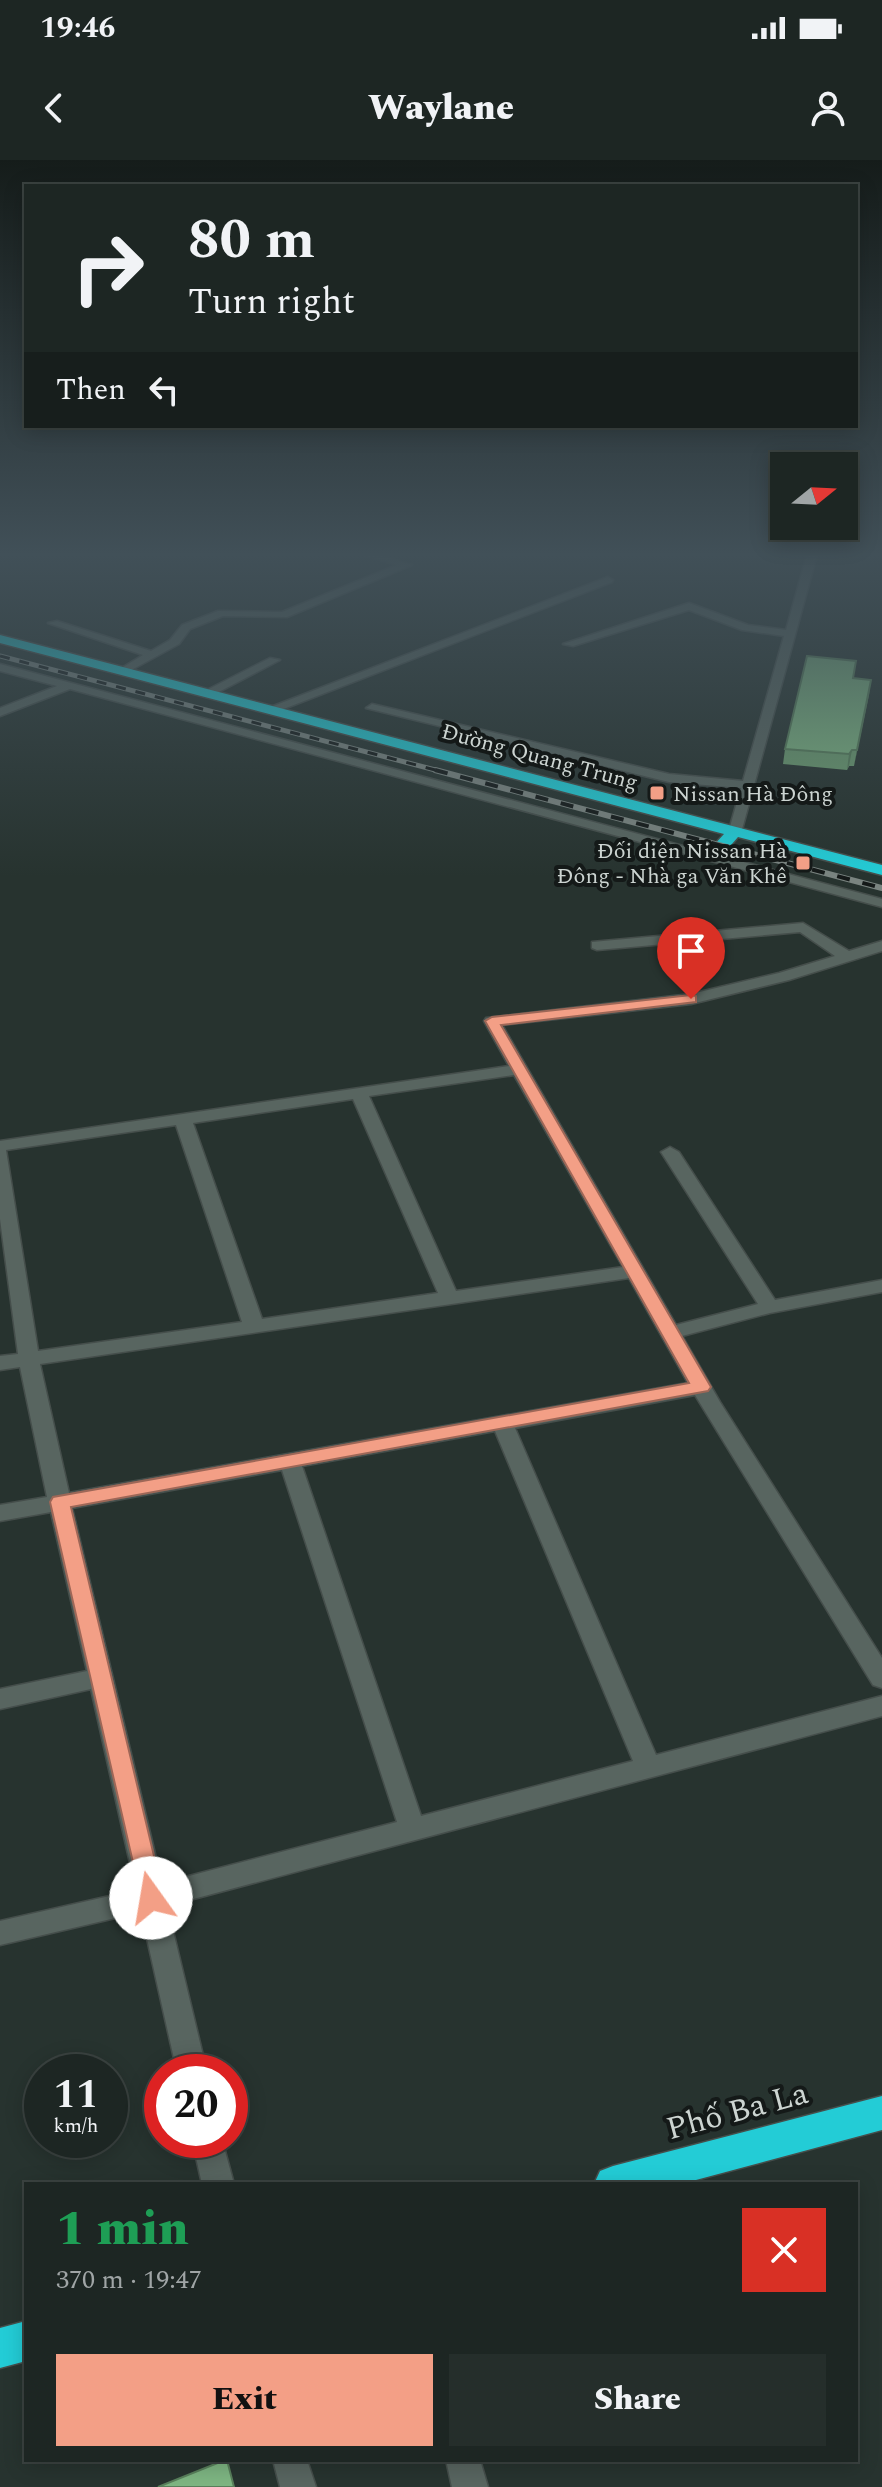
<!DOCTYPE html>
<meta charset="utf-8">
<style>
:root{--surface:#1d2623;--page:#252e2b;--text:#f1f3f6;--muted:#a0a5a6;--line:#3b4341;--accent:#f39f86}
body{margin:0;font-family:Spectral,serif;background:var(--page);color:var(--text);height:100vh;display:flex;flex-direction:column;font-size:30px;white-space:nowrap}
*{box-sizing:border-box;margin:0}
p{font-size:26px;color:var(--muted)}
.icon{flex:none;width:44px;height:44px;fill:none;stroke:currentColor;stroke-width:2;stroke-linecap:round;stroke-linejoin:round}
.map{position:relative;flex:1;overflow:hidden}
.details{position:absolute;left:24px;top:2022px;width:834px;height:280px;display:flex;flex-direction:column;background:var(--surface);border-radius:0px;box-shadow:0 4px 20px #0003,0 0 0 2px var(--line)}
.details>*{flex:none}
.banner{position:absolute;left:24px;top:24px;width:834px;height:244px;border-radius:0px;box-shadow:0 4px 20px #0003,0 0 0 2px var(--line);background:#1d2623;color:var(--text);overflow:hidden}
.needle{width:52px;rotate:72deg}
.controls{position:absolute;left:770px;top:292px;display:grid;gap:16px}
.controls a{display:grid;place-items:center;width:88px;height:88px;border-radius:0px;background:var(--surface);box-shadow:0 4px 20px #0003,0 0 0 2px var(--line);font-size:40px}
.speed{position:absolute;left:24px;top:1894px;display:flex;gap:16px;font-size:40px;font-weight:700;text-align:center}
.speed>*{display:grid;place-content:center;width:104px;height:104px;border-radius:50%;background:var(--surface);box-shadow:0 4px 20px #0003,0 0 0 2px var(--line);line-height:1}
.speed small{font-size:20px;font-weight:400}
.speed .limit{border:12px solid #d22;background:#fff;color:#111}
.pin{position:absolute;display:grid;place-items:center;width:68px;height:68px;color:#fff;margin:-82px -34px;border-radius:50% 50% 50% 0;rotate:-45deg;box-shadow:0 0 8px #0007}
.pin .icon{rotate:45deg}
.me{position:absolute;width:88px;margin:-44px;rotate:347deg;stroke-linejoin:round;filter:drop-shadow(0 0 6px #0008)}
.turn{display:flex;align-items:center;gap:28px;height:168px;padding:0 32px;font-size:36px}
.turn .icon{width:104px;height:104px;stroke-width:2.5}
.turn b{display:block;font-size:56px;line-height:68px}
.then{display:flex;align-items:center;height:76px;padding:0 32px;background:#0003;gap:16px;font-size:30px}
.round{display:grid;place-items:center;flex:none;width:84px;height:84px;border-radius:0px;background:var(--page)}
.head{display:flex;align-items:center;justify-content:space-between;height:136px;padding:0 32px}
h1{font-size:48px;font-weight:800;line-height:60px;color:#1e9e55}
.cta{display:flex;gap:16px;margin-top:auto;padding:16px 32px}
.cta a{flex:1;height:92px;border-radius:0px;background:var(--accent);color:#111;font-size:32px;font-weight:800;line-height:92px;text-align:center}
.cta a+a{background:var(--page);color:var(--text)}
.status{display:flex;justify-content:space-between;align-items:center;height:56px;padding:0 40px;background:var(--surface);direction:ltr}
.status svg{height:22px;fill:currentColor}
header{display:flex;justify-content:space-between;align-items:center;height:104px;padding:0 32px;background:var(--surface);font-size:36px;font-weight:800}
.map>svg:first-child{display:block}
</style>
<div class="status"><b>19:46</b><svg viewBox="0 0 49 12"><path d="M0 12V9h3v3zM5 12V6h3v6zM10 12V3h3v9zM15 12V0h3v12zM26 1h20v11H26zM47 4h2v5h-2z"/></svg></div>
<header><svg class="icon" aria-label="back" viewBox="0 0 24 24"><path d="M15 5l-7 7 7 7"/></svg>Waylane<svg class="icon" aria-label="person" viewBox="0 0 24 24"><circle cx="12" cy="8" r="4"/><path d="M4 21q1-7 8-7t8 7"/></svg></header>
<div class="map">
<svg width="882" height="2327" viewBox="0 0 882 2327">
<rect width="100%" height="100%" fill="#27332f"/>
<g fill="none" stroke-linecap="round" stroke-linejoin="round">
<g stroke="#454e4b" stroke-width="3">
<g id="minor">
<polygon points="351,391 367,391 412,405 287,457 223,456 190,469 179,484 124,514 118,511 120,509 143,495 48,463 57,461 151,491 170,480 182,465 218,451 282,452 397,405"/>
<polygon points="808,391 818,391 741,673 729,670 741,628 669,622 366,548 372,544 669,614 743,621 784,476 742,470 689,450 573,486 563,484 689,443 748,465 786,470"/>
<polygon points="608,417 613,420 612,422 273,553 263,550"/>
<polygon points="270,498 280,500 211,536 201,533"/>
<polygon points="0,504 882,739 882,747 70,529 0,556 0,548 57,526 0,511"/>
<path d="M803,763L849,791L882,781V791L789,820L691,844L502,865L676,1165L758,1144L661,992L670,987L679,992L775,1140L882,1120V1132L770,1153L682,1176L720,1242L882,1498V1528L873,1525L695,1235L515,1268L656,1595L882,1536V1556L167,1746L207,1912H177L141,1752L0,1785V1761L136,1730L91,1529L0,1549V1529L87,1511L51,1352L0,1361V1345L47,1337L20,1207L0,1210V1196L18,1194L0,1059V981L509,906L484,861L486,858L691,834L779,813L835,796L800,772L597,790L592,788V782ZM514,915L623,1107L456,1131L369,936ZM353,939L438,1133L262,1159L193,963ZM176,965L242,1162L38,1191L6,990ZM629,1118L688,1223L69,1333L40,1204ZM495,1271L633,1601L421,1656L302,1306ZM282,1310L397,1662L162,1723L72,1348Z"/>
<polygon points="192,1980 222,1980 234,2024 202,2024"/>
<polygon points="273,2300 307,2300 316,2327 280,2327"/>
<polygon points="446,2300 480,2300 488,2327 452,2327"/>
</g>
</g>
<g stroke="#454e4b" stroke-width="3">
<g id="highway">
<polygon points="0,475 882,705 882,715 738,677 718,700 706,700 704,696 724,674 0,483"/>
<polygon points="882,1936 882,1970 681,2024 594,2024 600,2011 613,2006"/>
<polygon points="26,2161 26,2201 0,2208 0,2168"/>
</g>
</g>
<use href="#minor" fill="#586560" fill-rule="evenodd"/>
<use href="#highway" fill="#23ccd6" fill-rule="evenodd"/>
<g stroke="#7a8480" stroke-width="5">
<polyline id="rail-far1" points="0,496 443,612"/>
</g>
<g stroke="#7a8480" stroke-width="6">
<polyline id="rail" points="435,610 882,728"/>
</g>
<use href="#rail-far1" stroke="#141918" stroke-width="3" stroke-dasharray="10" stroke-linecap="butt"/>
<use href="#rail" stroke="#141918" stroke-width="4" stroke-dasharray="13" stroke-linecap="butt"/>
</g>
<polygon fill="#6c9c70" points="854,518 871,520 854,606 849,606 847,610 783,604 785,589"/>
<g fill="#587f5b">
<polygon points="871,520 869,535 854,606 857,590"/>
<polygon points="852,590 849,606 847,610 849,594"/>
</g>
<g fill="#7db582" stroke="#587f5b" stroke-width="2">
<polygon points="807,496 856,501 853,518 871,520 857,590 852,590 849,594 785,589"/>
<polygon points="225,2300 227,2300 234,2327 158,2327"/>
</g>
<linearGradient id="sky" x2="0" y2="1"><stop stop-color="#151c1a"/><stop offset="0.55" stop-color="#415058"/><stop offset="1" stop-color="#415058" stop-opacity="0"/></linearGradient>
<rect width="882" height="717" fill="url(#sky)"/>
<polygon fill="#f39f86" stroke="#9e6757" stroke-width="2" points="691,835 696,836 696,842 501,865 711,1227 708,1231 71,1347 164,1738 160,1746 151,1749 143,1746 50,1342 53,1337 689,1223 485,861 492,857"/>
<g fill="#f39f86" stroke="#141918" stroke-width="3">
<rect x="649" y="625" width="16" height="16" rx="4"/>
<rect x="795" y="695" width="16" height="16" rx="4"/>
</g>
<g text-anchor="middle" stroke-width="8" stroke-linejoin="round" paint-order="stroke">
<g font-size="22" fill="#ccd4d1" stroke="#141918">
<text transform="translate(540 596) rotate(15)" y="8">Đường Quang Trung</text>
</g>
<g font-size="22" fill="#ccd4d1" stroke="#141918" text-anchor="start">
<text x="673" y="641">Nissan Hà Đông</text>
<text x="787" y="698" text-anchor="end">Đối diện Nissan Hà<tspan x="787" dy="25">Đông - Nhà ga Văn Khê</tspan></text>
</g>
<g font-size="32" fill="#ccd4d1" stroke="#141918">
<text transform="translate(737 1950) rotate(-15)" y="11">Phố Ba La</text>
</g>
</g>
</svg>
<div class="controls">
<a><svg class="needle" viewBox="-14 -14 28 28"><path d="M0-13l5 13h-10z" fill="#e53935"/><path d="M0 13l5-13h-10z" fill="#a0a5a6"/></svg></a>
</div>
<div class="speed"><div>11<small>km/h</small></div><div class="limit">20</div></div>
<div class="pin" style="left:691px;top:839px;background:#d93025"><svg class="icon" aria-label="arrive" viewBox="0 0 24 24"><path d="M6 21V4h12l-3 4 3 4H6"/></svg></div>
<svg class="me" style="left:151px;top:1738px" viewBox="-20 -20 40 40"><circle r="19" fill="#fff"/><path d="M0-13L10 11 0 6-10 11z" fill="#f39f86"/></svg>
<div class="banner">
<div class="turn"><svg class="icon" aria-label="right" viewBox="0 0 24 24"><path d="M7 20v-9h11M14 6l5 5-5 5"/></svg><div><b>80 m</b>Turn right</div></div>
<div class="then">Then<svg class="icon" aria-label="left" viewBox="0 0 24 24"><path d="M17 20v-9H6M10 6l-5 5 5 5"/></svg></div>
</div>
<section class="details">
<div class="head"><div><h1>1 min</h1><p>370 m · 19:47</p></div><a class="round" style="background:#d93025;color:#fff"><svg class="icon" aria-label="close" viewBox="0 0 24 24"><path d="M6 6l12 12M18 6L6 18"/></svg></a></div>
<div class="cta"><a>Exit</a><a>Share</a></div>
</section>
</div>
